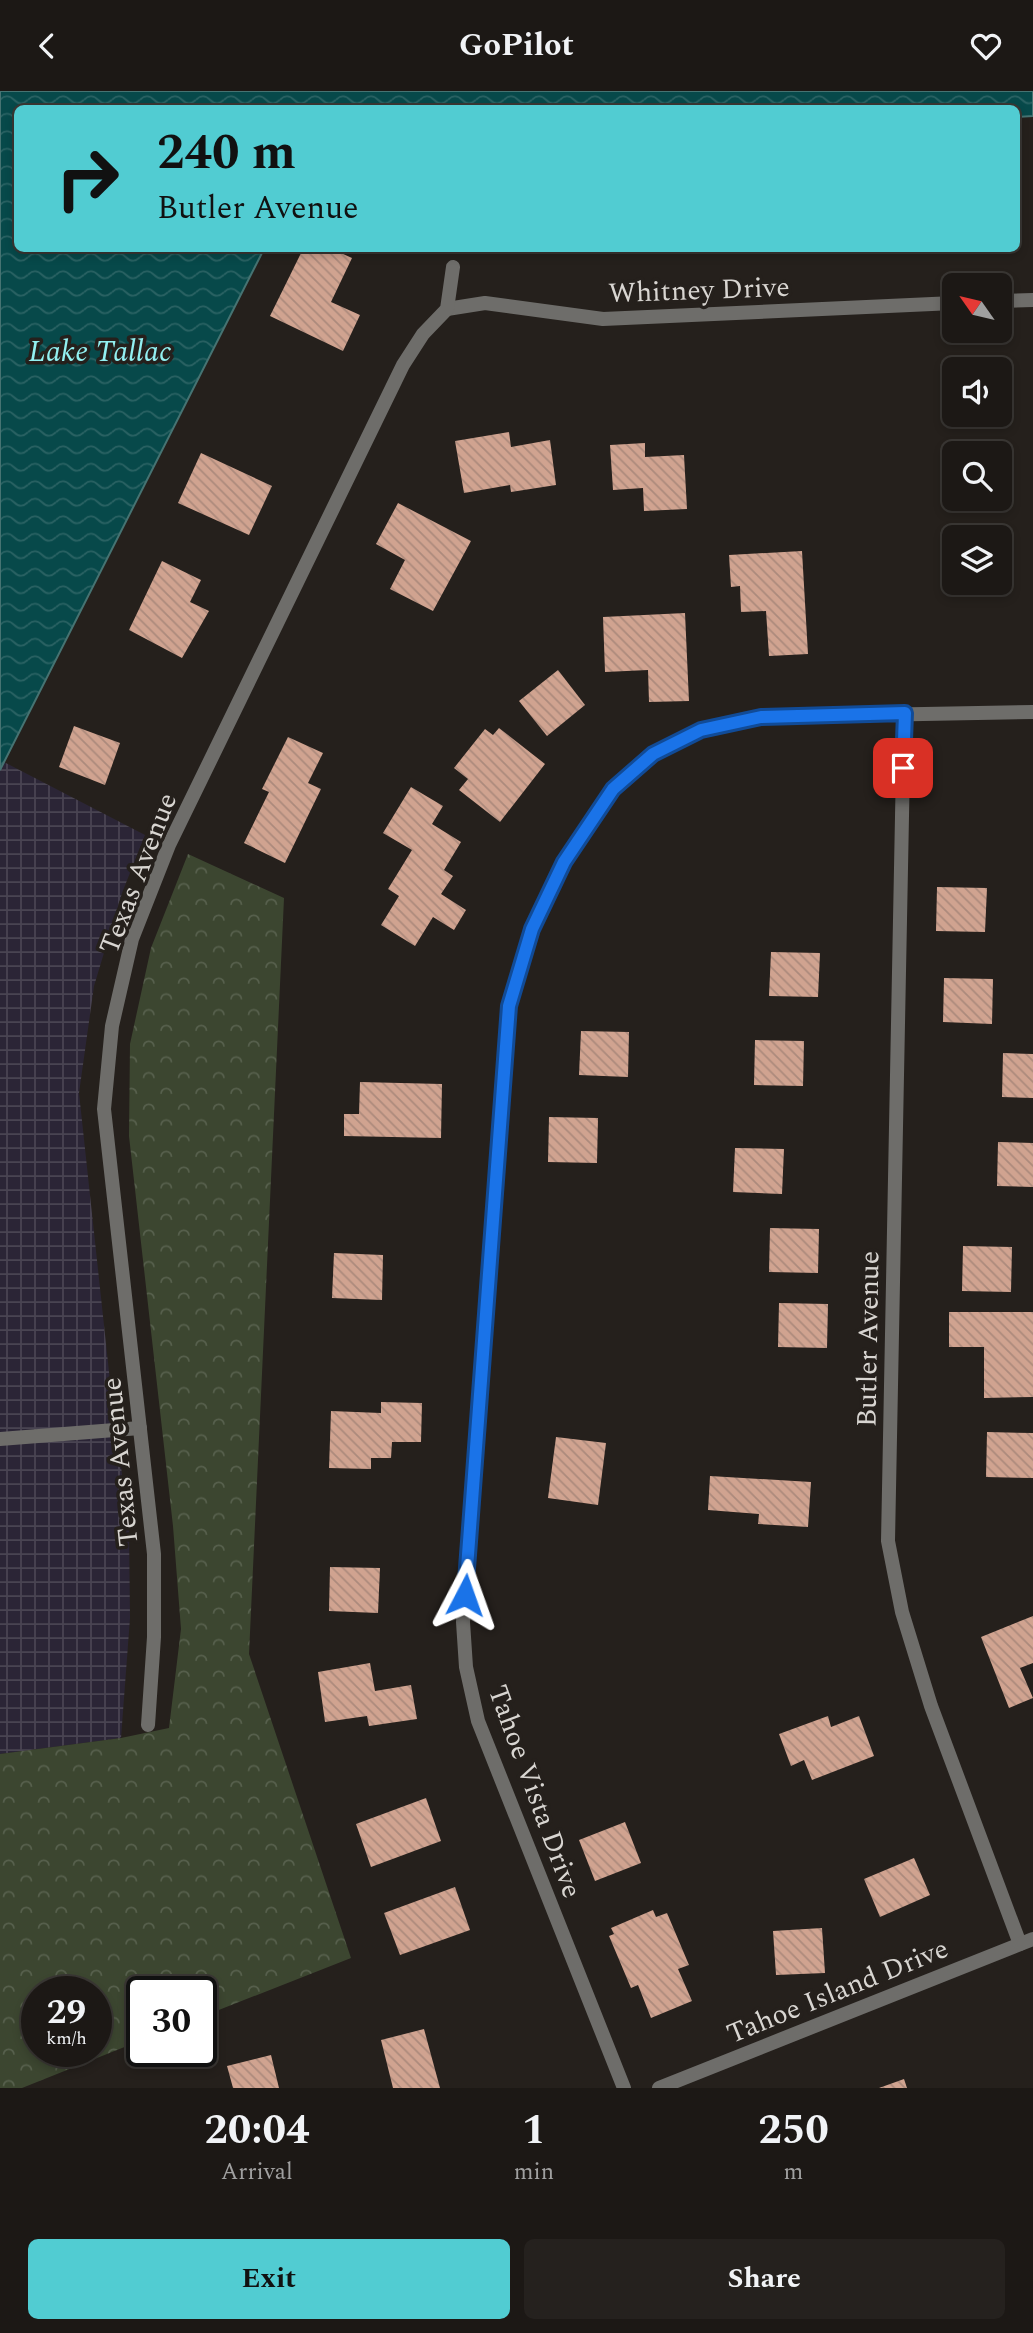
<!DOCTYPE html>
<style>
:root{--surface:#1c1815;--page:#25211e;--text:#f1f3f6;--muted:#a0a0a0;--line:#3a3734;--accent:#51ccd2}
body{margin:0;font-family:Spectral,serif;background:var(--page);color:var(--text);height:100vh;display:flex;flex-direction:column;font-size:26px;white-space:nowrap}
*{box-sizing:border-box;margin:0}
p{font-size:23px;color:var(--muted)}
.icon{flex:none;width:38px;height:38px;fill:none;stroke:currentColor;stroke-width:2;stroke-linecap:round;stroke-linejoin:round}
.map{position:relative;height:1997px;overflow:hidden}
.drawer{display:flex;flex-direction:column;background:var(--surface);flex:1}
.drawer>*{flex:none}
.banner{position:absolute;left:14px;top:14px;width:1006px;height:147px;border-radius:10px;box-shadow:0 4px 10px #0003,0 0 0 2px var(--line);background:#51ccd2;color:#111;overflow:hidden}
.needle{width:46px;rotate:304deg}
.controls{position:absolute;left:942px;top:182px;display:grid;gap:14px}
.controls a{display:grid;place-items:center;width:70px;height:70px;border-radius:10px;background:var(--surface);box-shadow:0 4px 10px #0003,0 0 0 2px var(--line);font-size:35px}
.speed{position:absolute;left:21px;top:1885px;display:flex;gap:14px;font-size:35px;font-weight:700;text-align:center}
.speed>*{display:grid;place-content:center;width:91px;height:91px;border-radius:50%;background:var(--surface);box-shadow:0 4px 10px #0003,0 0 0 2px var(--line);line-height:1}
.speed small{font-size:18px;font-weight:400}
.speed .limit{border:4px solid #111;border-radius:10px;background:#fff;color:#111}
.pin{position:absolute;display:grid;place-items:center;width:60px;height:60px;color:#fff;margin:-30px;border-radius:14px;box-shadow:0 4px 10px #0006}
.me{position:absolute;width:77px;margin:-38px;rotate:4deg;stroke-linejoin:round;filter:drop-shadow(0 0 5px #0008)}
.turn{display:flex;align-items:center;gap:24px;height:147px;padding:0 28px;font-size:32px}
.turn .icon{width:91px;height:91px;stroke-width:2.5}
.turn b{display:block;font-size:49px;line-height:60px}
.eta{display:flex;justify-content:space-evenly;align-items:center;height:119px;text-align:center}
.eta b{font-size:42px;font-weight:700;line-height:49px}
.cta{display:flex;gap:14px;margin-top:auto;padding:14px 28px}
.cta a{flex:1;height:80px;border-radius:10px;background:var(--accent);color:#111;font-size:28px;font-weight:700;line-height:80px;text-align:center}
.cta a+a{background:var(--page);color:var(--text)}
header{display:flex;justify-content:space-between;align-items:center;height:91px;padding:0 28px;background:var(--surface);font-size:32px;font-weight:700}
.map>svg:first-child{display:block}
</style>
<header><svg class="icon" aria-label="back" viewBox="0 0 24 24"><path d="M15 5l-7 7 7 7"/></svg>GoPilot<svg class="icon" aria-label="heart" viewBox="0 0 24 24"><path d="M12 20l-8-8c-3-5 5-10 8-4 3-6 11-1 8 4z"/></svg></header>
<div class="map">
<svg width="1033" height="1997" viewBox="0 0 1033 1997">
<defs>
<pattern id="industrial-grid" width="8" height="8" patternUnits="userSpaceOnUse" patternTransform="scale(1.75)"><rect width="8" height="8" fill="#2b2536"/><path d="M0 4h8M4 0v8" fill="none" stroke="#494452"/></pattern>
<pattern id="forest-crowns" width="20" height="18" patternUnits="userSpaceOnUse" patternTransform="scale(1.75)"><rect width="20" height="18" fill="#3c4630"/><path d="M2 6a3 3 0 1 1 6 0M12 15a3 3 0 1 1 6 0" fill="none" stroke="#57604d"/></pattern>
<pattern id="water-waves" width="16" height="10" patternUnits="userSpaceOnUse" patternTransform="scale(1.75)"><rect width="16" height="10" fill="#07494a"/><path d="M0 5q4-4 8 0t8 0" fill="none" stroke="#2a6263"/></pattern>
<pattern id="building-back-hatch" width="6" height="6" patternUnits="userSpaceOnUse" patternTransform="scale(1.75)"><rect width="6" height="6" fill="#d0a390"/><path d="M-1 5l2 2M0 0l6 6M5-1l2 2" fill="none" stroke="#ac8a7c"/></pattern>
</defs>
<rect width="100%" height="100%" fill="#25201c"/>
<polygon fill="url(#industrial-grid)" points="4,671 145,744 122,802 94,895 79,1002 110,1290 129,1438 130,1527 121,1647 0,1663 0,679"/>
<path fill="url(#forest-crowns)" fill-rule="evenodd" d="M188,763L284,807L249,1563L351,1867L201,1926V1900H142V1949L22,1997H0V1663L121,1647L169,1637L181,1538L173,1435L129,1045L130,953L151,857ZM37,1900H96V1960H37Z"/>
<polygon fill="url(#water-waves)" stroke="#467372" stroke-width="2" points="0,0 1033,0 1033,25 1017,26 1017,18 18,18 18,158 264,158 0,679"/>
<g fill="url(#building-back-hatch)">
<polygon points="303,158 332,158 352,167 331,211 360,224 343,260 270,225"/>
<polygon points="509,341 511,356 550,349 556,394 511,401 510,394 464,402 455,350"/>
<polygon points="645,352 645,366 684,364 687,418 644,420 643,397 613,399 610,354"/>
<polygon points="201,362 272,395 249,444 178,412"/>
<polygon points="398,412 471,450 433,520 390,498 405,469 376,453"/>
<polygon points="802,460 808,563 769,565 766,520 741,521 740,495 731,496 729,464"/>
<polygon points="162,470 201,489 190,511 209,520 182,567 129,539"/>
<polygon points="685,522 689,610 649,611 648,579 605,581 603,526"/>
<polygon points="558,579 585,614 547,645 519,610"/>
<polygon points="74,635 120,652 105,694 59,676"/>
<polygon points="499,637 545,673 500,731 459,699 468,688 454,677 485,638 493,644"/>
<polygon points="288,646 323,662 308,692 321,698 285,772 244,752 269,701 262,698"/>
<polygon points="411,696 443,715 432,733 461,751 444,779 453,785 441,803 466,819 454,839 433,826 415,855 381,834 399,805 388,798 412,759 383,742"/>
<polygon points="937,796 987,797 985,841 936,840"/>
<polygon points="771,861 820,862 818,906 769,905"/>
<polygon points="944,887 993,888 992,933 943,931"/>
<polygon points="581,940 629,941 628,986 579,984"/>
<polygon points="755,949 804,950 803,995 754,994"/>
<polygon points="1003,962 1033,963 1033,1007 1002,1006"/>
<polygon points="360,991 442,993 441,1047 344,1045 344,1023 359,1023"/>
<polygon points="549,1026 598,1027 597,1072 548,1071"/>
<polygon points="998,1051 1033,1052 1033,1096 997,1095"/>
<polygon points="735,1057 784,1058 782,1103 733,1101"/>
<polygon points="770,1137 819,1138 818,1182 769,1181"/>
<polygon points="963,1155 1012,1156 1011,1201 962,1200"/>
<polygon points="334,1162 383,1164 382,1209 332,1207"/>
<polygon points="779,1212 828,1213 827,1257 778,1256"/>
<polygon points="949,1221 1033,1221 1033,1306 984,1307 984,1256 949,1256"/>
<polygon points="381,1311 422,1312 421,1351 392,1351 391,1367 371,1367 371,1378 329,1377 331,1320 381,1322"/>
<polygon points="987,1341 1033,1342 1033,1387 986,1386"/>
<polygon points="556,1346 606,1352 598,1414 548,1407"/>
<polygon points="710,1385 811,1391 808,1436 758,1433 759,1423 708,1419"/>
<polygon points="330,1476 380,1477 378,1522 329,1520"/>
<polygon points="1033,1525 1033,1572 1020,1577 1033,1607 1009,1617 981,1546"/>
<polygon points="370,1572 375,1600 411,1594 417,1628 369,1635 367,1625 325,1631 318,1581"/>
<polygon points="828,1625 831,1636 859,1625 874,1665 812,1689 804,1669 791,1675 779,1643"/>
<polygon points="426,1707 441,1750 371,1776 356,1733"/>
<polygon points="625,1731 641,1772 595,1790 579,1749"/>
<polygon points="914,1767 930,1804 880,1826 864,1788"/>
<polygon points="455,1796 470,1839 400,1864 384,1822"/>
<polygon points="653,1819 656,1826 667,1822 689,1874 678,1878 692,1910 651,1927 638,1894 631,1897 609,1845 614,1843 611,1837"/>
<polygon points="822,1837 825,1882 776,1884 773,1840"/>
<polygon points="424,1938 440,1997 393,1997 381,1949"/>
<polygon points="271,1964 279,1997 233,1997 227,1975"/>
<polygon points="904,1988 907,1997 879,1997"/>
</g>
<g fill="none" stroke-linecap="round" stroke-linejoin="round">
<polyline stroke="#6e6d6a" stroke-width="14" points="0,1348 140,1337"/>
<g stroke="#6e6d6a" stroke-width="14">
<polyline points="999,210 1033,209"/>
<polyline points="447,218 485,212 603,228 954,212"/>
<polyline points="904,622 888,1450 902,1521 931,1615 1020,1853"/>
<polyline points="148,1634 154,1546 154,1463 104,1018 112,935 132,848 169,754 403,274 423,243 447,218 453,176"/>
<polyline points="624,1997 478,1630 466,1576 463,1531 509,915 532,838 564,771 613,698 653,663 700,639 761,626 1033,621"/>
</g>
<polyline stroke="#6e6d6a" stroke-width="14" points="659,1997 1033,1848"/>
</g>
<g fill="none" stroke-linecap="round" stroke-linejoin="round">
<g stroke="#114b97" stroke-width="18">
<polyline id="route" points="465,1504 509,915 532,838 564,771 613,698 653,663 701,639 761,626 905,622 903,677"/>
</g>
<use href="#route" stroke="#1a73e8" stroke-width="12"/>
</g>
<g text-anchor="middle" stroke-width="7" stroke-linejoin="round" paint-order="stroke">
<g font-size="28" fill="#d8d5d1" stroke="#25201c">
<text transform="translate(699 198) rotate(-2)" y="10">Whitney Drive</text>
<text transform="translate(137 782) rotate(-69)" y="10">Texas Avenue</text>
<text transform="translate(867 1248) rotate(-89)" y="10">Butler Avenue</text>
<text transform="translate(119 1371) rotate(-96)" y="10">Texas Avenue</text>
<text transform="translate(536 1700) rotate(70)" y="10">Tahoe Vista Drive</text>
<text transform="translate(837 1899) rotate(-22)" y="10">Tahoe Island Drive</text>
</g>
<g font-size="30" font-style="italic" fill="#92f0f1" stroke="#25201c">
<text x="100" y="270">Lake Tallac</text>
</g>
</g>
</svg>
<div class="controls">
<a><svg class="needle" viewBox="-14 -14 28 28"><path d="M0-13l5 13h-10z" fill="#e53935"/><path d="M0 13l5-13h-10z" fill="#a0a0a0"/></svg></a>
<a><svg class="icon" aria-label="sound" viewBox="0 0 24 24"><path d="M4 9h4l5-4v14l-5-4H4zM17 9q2 3 0 6"/></svg></a>
<a><svg class="icon" aria-label="search" viewBox="0 0 24 24"><circle cx="10" cy="10" r="6"/><path d="M15 15l6 6"/></svg></a>
<a><svg class="icon" aria-label="layers" viewBox="0 0 24 24"><path d="M12 4l9 5-9 5-9-5zM3 14l9 5 9-5"/></svg></a>
</div>
<div class="speed"><div>29<small>km/h</small></div><div class="limit">30</div></div>
<div class="pin" style="left:903px;top:677px;background:#d93025"><svg class="icon" aria-label="arrive" viewBox="0 0 24 24"><path d="M6 21V4h12l-3 4 3 4H6"/></svg></div>
<svg class="me" style="left:465px;top:1504px" viewBox="-20 -20 40 40"><path d="M0-17L14 15 0 8-14 15z" fill="#1a73e8" stroke="#fff" stroke-width="4"/></svg>
<div class="banner">
<div class="turn"><svg class="icon" aria-label="right" viewBox="0 0 24 24"><path d="M7 20v-9h11M14 6l5 5-5 5"/></svg><div><b>240 m</b>Butler Avenue</div></div>
</div>
</div>
<section class="drawer">
<div class="eta">
<div><b>20:04</b><p>Arrival</p></div>
<div><b>1</b><p>min</p></div>
<div><b>250</b><p>m</p></div>
</div>
<div class="cta"><a>Exit</a><a>Share</a></div>
</section>
